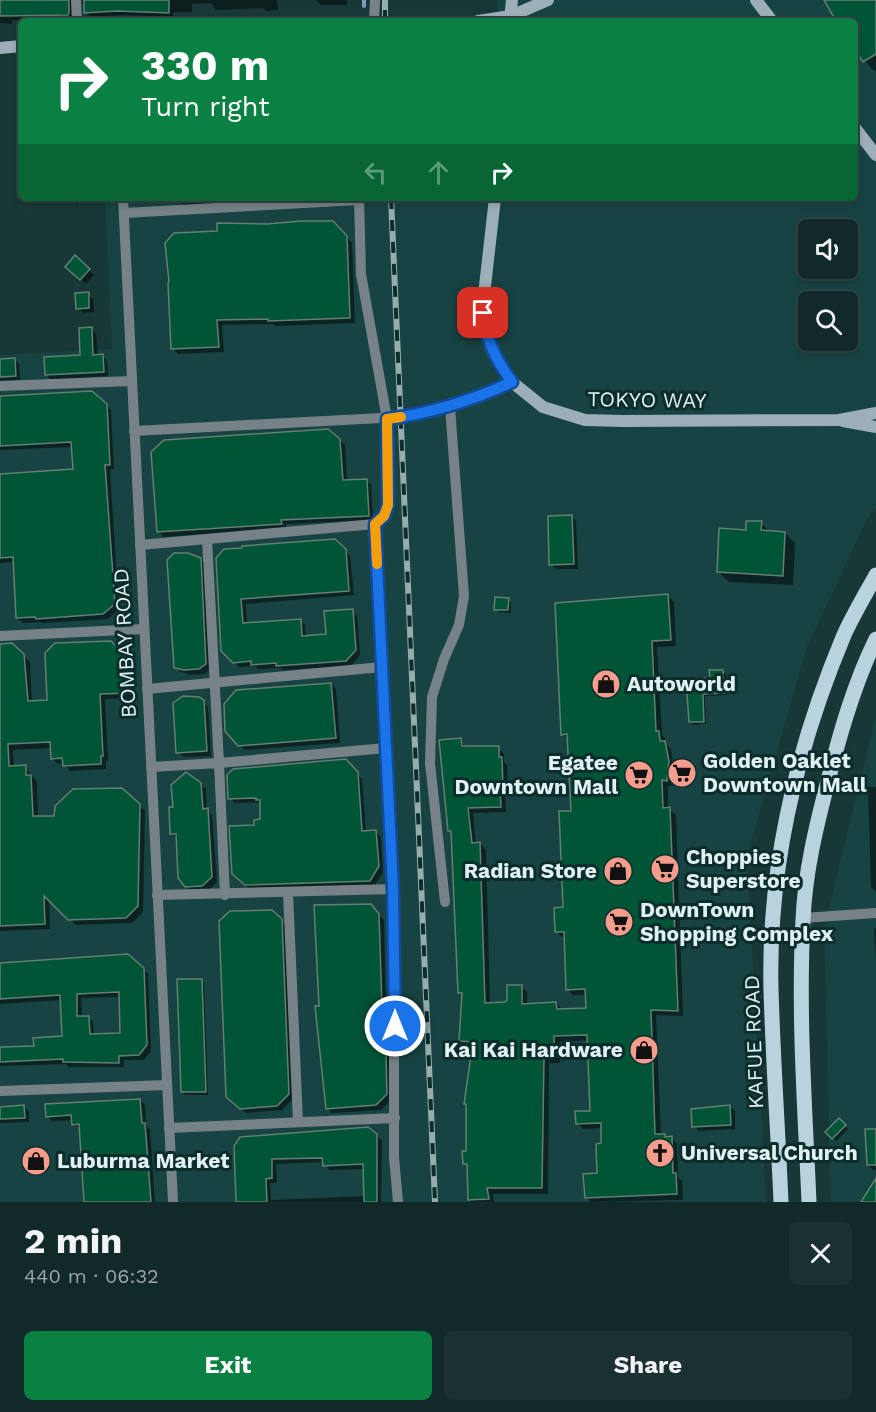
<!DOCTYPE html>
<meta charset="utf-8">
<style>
:root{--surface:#122929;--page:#1b3131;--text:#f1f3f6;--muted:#9ca6a8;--line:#314546;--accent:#0b8043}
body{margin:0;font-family:"Work Sans",sans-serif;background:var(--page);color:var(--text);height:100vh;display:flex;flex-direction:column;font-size:22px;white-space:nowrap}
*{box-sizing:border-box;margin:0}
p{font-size:20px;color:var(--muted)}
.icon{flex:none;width:33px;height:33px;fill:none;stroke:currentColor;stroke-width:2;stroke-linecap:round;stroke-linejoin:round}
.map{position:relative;height:1202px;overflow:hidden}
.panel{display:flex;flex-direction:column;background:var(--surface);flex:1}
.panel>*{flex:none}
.top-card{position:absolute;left:18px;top:18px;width:840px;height:183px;border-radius:9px;box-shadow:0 3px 9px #0003,0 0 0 2px var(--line);background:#0b8043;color:#fff;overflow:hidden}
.buttons{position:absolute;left:798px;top:219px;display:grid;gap:12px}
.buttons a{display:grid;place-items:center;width:60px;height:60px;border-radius:9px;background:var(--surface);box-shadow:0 3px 9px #0003,0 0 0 2px var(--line);font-size:30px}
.pin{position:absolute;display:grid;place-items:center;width:51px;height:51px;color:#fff;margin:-26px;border-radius:12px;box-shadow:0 3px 9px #0006}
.me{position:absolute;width:66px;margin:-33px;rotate:0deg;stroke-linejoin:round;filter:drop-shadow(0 0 4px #0008)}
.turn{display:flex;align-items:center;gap:21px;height:126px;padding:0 24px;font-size:27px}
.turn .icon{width:78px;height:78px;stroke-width:2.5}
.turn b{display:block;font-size:42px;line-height:51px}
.lanes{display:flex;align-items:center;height:57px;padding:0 24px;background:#0003;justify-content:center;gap:30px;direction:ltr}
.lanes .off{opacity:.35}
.round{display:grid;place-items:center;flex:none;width:63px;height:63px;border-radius:9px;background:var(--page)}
.summary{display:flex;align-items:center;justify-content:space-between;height:102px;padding:0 24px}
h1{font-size:36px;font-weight:700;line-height:45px}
.action{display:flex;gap:12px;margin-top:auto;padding:12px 24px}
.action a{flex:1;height:69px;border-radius:9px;background:var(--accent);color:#fff;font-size:24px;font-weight:700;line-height:69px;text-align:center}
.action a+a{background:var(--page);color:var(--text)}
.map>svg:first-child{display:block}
</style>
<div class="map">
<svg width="876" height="1202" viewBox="0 0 876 1202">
<rect width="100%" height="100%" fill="#183737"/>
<g fill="#184343" fill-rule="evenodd">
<path d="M497,0H876V507L866,521L807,647L747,857L766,1202H0V355L112,349L105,198H855V21H498ZM808,230H848V268H808ZM808,302H848V340H808Z"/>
<polygon points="876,716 876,1202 831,1202 824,928"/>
</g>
<g fill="#0007" fill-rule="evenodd">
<polygon points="0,0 77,0 72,20 12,20 12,24 0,23"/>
<polygon points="84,0 277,0 278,10 266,11 263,8 216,10 211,3 192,4 192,12 173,12 173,17 123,15 90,17 86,12"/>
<polygon points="316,0 347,0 347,5 321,5"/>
<polygon points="826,0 876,0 876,70 874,71 855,50 855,21 838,21"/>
<polygon points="70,198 84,198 77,205"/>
<polygon points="169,198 321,198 184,207 179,199 173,202"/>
<polygon points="333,223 352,243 355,323 275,326 273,324 222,325 224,352 178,354 173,349 219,232 219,225"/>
<polygon points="75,258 94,275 86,284 72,272"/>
<polygon points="88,294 93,299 94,312 83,313 78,308"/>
<polygon points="91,329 96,334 98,356 102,355 107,361 108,376 51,380 46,375 82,357"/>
<polygon points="14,359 19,364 20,380 0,381 0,360"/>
<polygon points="0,398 106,405 111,410 114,469 110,470 119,609 108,619 42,623 40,622 23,623 18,618 15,562 0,563 0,475 74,471 73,447 0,450"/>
<polygon points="339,440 345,445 347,481 366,480 371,485 373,520 286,524 286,528 164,537 159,532"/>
<polygon points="571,516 576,521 578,569 556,569 551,564"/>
<polygon points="761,523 770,532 785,533 795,543 793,585 729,582 718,571 747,531"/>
<polygon points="334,540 350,556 354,595 246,604 247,624 300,620 305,625 306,637 327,636 352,611 357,616 360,655 351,666 283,670 280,668 258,669 255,666 239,667 222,650 217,558"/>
<polygon points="200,559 205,564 211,669 204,674 190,675 181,672 175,667"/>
<polygon points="668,596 674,602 676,646 657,647 662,735 665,738 665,743 671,749 674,768 673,786 668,786 668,809 676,815 683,1016 656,1015 661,1136 671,1138 677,1144 678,1177 682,1181 683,1200 591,1202 586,1197 599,1174 603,1145 602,1128 583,1129 577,1123 591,1112 589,1040 560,1042 560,1063 549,1063 548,1194 493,1194 494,1202 471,1202 469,1200 469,1167 464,1163 468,1152 474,1047 466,1047 460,1041 464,997 459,992 453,834 450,830 460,740 467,748 498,748 504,754 504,762 507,765 508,794 505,794 506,812 473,813 476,844 480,844 486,850 490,1004 506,1004 521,986 527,992 527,1005 556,1003 563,1010 587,1009 587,995 573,995 567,989 565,937 562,937 556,931 564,909 572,812 569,740 563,734"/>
<polygon points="508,599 511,602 511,613 499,612 496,609"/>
<polygon points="111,642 129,662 130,672 133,675 134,698 105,699 108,761 106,761 106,769 70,771 64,763 58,764 52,758 52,748 13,750 14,767 25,767 37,782 38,818 56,817 139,805 145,811 143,912 132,923 76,925 49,899 50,929 0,931 0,645 11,645 30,662 32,703 49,702"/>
<polygon points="722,671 726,674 727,695 705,696 706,724 693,725 690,722 688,680 711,679"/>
<polygon points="331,684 336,689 340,743 245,750 239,745"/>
<polygon points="199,698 208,707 211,756 183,757 178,752"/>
<polygon points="345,761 362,779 366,833 376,832 381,837 383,872 375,885 251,890 238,879 256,826 262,821 260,802 235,803 230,798"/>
<polygon points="200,784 206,789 207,810 212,815 217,882 208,891 191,891 186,886 177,839 172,834 174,808"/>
<polygon points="868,787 876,787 876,892 871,887"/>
<polygon points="271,911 286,926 293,1099 282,1110 246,1113 233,1102"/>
<polygon points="376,911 384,920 386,1012 390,1019 391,1100 381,1110 332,1113 327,1108 321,1007"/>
<polygon points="874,929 876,929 876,960"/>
<path d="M0,964L143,969L148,974L151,1051L144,1060H124V1067H69L66,1064L0,1066V1049L35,1047L63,1038L62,1000L0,1004ZM121,997L122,1035H94L93,1022L88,1017L82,1018L81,998Z"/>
<polygon points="201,981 204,984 208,1095 185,1095 182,1092"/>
<polygon points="140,1100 145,1105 146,1126 150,1130 155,1202 86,1202 81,1129 73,1124 73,1120 52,1121 47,1116"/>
<polygon points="24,1107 29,1112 29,1122 0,1123 0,1108"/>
<polygon points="730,1107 735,1111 735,1129 699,1131 694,1126"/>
<polygon points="839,1120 848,1129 836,1141 827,1132"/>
<polygon points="876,1130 876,1170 873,1170 868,1165"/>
<path d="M376,1135L382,1141L381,1202H237L235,1147ZM324,1162L329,1170L365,1169L366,1196L271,1200L270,1183H277L276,1164Z"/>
</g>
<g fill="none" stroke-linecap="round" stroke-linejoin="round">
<polyline stroke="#7d9abe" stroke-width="4" points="364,0 364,6"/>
</g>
<g fill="#005537" stroke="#657f71" stroke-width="1.5" fill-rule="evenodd">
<polygon points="0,0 69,0 69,13 68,15 0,16"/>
<polygon points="84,0 169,0 169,13 117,11 84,13"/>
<polygon points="824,0 876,0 876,54 863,62 855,49 855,21 836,21"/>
<polygon points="301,221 333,221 347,236 350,318 268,321 268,319 217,320 219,347 171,349 168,283 169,282 165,243 174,233 217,231 217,223 267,224"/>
<polygon points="75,255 90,269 80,280 65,267"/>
<polygon points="89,292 89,308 76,309 75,293"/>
<polygon points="92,327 93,355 103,354 104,372 45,375 44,357 80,355 79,328"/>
<polygon points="15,358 16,376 0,377 0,359"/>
<polygon points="92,391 107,404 110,465 105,465 115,604 103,614 36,619 35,617 16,618 13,557 0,558 0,474 73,469 71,442 0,446 0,396"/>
<polygon points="328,429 340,439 343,480 367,479 369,516 281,520 282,524 157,532 151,452 164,440"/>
<polygon points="572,515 574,564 549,565 548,516"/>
<polygon points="746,521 762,521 761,530 785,532 783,576 717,572 719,528 746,530"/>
<polygon points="335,539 346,549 349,591 241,599 243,623 301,619 302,636 326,634 324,611 353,609 356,650 346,661 276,666 276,663 251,665 251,661 233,663 221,651 216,558 224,549 242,548 242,546"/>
<polygon points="174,553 188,553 201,558 206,664 199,669 184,670 174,668 167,560"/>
<polygon points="668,594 671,640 652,641 656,731 659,731 660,741 665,741 669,761 667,781 662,780 663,808 670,807 678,1011 651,1010 655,1134 665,1134 665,1137 672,1136 673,1173 676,1173 677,1194 585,1198 583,1174 597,1173 596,1144 601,1143 601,1123 576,1124 575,1111 590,1111 587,1035 554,1036 554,1057 544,1057 542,1188 487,1188 489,1199 468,1200 467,1164 463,1164 462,1151 466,1151 466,1104 464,1104 473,1042 459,1041 462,993 458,993 451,831 448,831 439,740 461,738 462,746 499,746 499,757 502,757 503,789 500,789 501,807 468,808 472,843 480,842 485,1003 505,1002 507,1000 507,985 522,985 522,1004 556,1002 557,1009 586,1008 585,989 566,990 564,932 555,932 554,908 563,907 559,811 571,811 567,734 561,735 555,603"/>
<polygon points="495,597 509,598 508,610 494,610"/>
<polygon points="111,641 124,654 125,668 128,668 129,693 100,694 103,756 101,756 101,764 63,766 62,758 51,759 50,742 8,744 9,766 26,765 26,775 31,775 33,816 54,816 55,806 73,789 122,788 140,804 138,906 126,918 68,920 44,896 45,924 0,926 0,644 12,643 24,654 28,701 47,700 45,653 55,643"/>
<polygon points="709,670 723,670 724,693 703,694 704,722 689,722 686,679 710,678"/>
<polygon points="331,683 336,738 238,746 225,731 224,704 236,690"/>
<polygon points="183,696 199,697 204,700 207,751 176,753 173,703"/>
<polygon points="346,759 358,772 362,831 376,830 379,866 370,881 245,885 232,874 229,826 254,825 254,820 260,819 260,800 256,800 256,798 228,799 227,775 233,769"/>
<polygon points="186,772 201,783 203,809 208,808 212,877 202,886 185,887 178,878 176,834 170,834 169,807 173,807 171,785"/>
<polygon points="371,904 379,914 382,1006 385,1013 387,1094 376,1105 326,1109 315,1006 319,1006 314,905"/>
<polygon points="272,910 282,919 289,1094 277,1106 240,1109 226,1097 219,921 230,911"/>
<path d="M128,954L144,968L147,1045L139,1055L119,1056V1063L63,1062V1059L0,1062V1047L34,1046L33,1038L62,1036L60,995L0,999V963ZM119,992L120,1033L90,1034L89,1016H77V994Z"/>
<polygon points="177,979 202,979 206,1092 181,1092"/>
<polygon points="140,1099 142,1123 145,1123 151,1202 84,1202 79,1124 72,1125 71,1115 46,1117 45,1104"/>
<polygon points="24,1105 25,1118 0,1119 0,1107"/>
<polygon points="730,1105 731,1125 692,1127 691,1109"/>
<polygon points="839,1118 846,1125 832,1139 825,1132"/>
<polygon points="368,1127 377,1134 377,1202 364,1202 363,1164 323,1166 322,1158 272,1159 272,1178 266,1179 267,1202 236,1202 234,1146 240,1137"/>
<polygon points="865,1129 876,1129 876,1165 867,1165"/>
<polygon points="876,1178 876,1202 861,1202"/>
</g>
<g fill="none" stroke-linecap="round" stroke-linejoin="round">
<g stroke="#768287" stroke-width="10">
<polyline points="76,0 77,21"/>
<polyline points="374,21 375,0"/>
<polyline points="123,198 173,1202"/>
<polyline points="359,198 361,274 387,419 389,505 384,516 375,524"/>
<polyline points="124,213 359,200"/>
<polyline points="0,386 132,381"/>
<polyline points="134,431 400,417 450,407 475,399 512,382"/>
<polyline points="207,539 219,763 386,748"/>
<polyline points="140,545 375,524 394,889 394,1157 398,1202"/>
<polyline points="0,636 144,629"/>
<polyline points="147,689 382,667"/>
<polyline points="151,767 219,763 225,895"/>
<polyline points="288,893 298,1122"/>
<polyline points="157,895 394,889"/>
<polyline points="445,902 430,763 432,697 444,659 459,625 464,596 450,407"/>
<polyline points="803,918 876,913"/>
<polyline points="0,1091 167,1085"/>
<polyline points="169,1128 395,1118"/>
</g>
<g stroke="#9cafb8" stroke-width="12">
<polyline points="756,0 772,21"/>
<polyline points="478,21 511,16 548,0"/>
<polyline points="510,21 512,0"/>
<polyline points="0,48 21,46"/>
<polyline points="855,128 876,155"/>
<polyline points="495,198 484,295 485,331 492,351 512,382 543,407 585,420 623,421 839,420 876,413"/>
<polyline points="843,421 876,427"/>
</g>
<g stroke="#b9d3de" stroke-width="15">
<path d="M781,1202C778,1131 773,1060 771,989C768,867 797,747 844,635C853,615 865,595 876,575"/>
<path d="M809,1202C805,1108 798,1013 803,920C805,872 816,827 828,781C840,733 854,684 876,639"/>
</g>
<g stroke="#96adac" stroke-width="6">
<g id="rail">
<polyline points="385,21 385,0"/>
<polyline points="391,198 435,1202"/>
</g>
</g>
<use href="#rail" stroke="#0d2d2d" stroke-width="4" stroke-dasharray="11" stroke-linecap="butt"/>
</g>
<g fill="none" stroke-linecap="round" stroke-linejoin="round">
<g stroke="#114b97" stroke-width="15">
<path id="route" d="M395,1026L393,889L375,524L384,516L388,505L387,419C432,413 471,401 512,382C496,360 486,340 483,313"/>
</g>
<use href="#route" stroke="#1a73e8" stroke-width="10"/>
<polyline stroke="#f59e0b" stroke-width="10" points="377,564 375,524 384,516 388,505 387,419 401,417"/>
</g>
<defs>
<g id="shop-disc" transform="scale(1.5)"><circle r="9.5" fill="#f49d8d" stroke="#0d2d2d"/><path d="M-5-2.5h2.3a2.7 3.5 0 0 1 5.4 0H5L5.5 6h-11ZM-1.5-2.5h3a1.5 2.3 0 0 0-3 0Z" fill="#111"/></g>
<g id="supermarket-disc" transform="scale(1.5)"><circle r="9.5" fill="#f49d8d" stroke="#0d2d2d"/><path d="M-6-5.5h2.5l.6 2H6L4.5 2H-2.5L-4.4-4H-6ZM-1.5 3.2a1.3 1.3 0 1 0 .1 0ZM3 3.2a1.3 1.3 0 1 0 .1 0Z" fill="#111"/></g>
<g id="church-disc" transform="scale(1.5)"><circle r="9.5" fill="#f49d8d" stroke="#0d2d2d"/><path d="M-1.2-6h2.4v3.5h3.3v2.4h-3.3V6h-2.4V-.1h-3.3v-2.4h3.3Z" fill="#111"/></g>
</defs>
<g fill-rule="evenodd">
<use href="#shop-disc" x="606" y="684"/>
<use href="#supermarket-disc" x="682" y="773"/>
<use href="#supermarket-disc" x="639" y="775"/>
<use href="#supermarket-disc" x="665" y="869"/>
<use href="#shop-disc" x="618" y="871"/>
<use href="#supermarket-disc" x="619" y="922"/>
<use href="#shop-disc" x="644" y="1050"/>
<use href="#church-disc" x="660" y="1153"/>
<use href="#shop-disc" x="36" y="1161"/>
</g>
<g text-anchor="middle" stroke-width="6" stroke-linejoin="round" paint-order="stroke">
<g font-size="21" fill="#dff1f0" stroke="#0d2d2d">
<text transform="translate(647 400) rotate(1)" y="7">TOKYO WAY</text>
<text transform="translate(125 643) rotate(-93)" y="7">BOMBAY ROAD</text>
<text transform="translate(754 1042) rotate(-92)" y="7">KAFUE ROAD</text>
</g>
<g font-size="21" font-weight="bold" fill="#dff1f0" stroke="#0d2d2d" text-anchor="start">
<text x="627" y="691">Autoworld</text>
<text x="703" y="768">Golden Oaklet<tspan x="703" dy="24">Downtown Mall</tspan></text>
<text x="618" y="770" text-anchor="end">Egatee<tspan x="618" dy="24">Downtown Mall</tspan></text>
<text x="686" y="864">Choppies<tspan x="686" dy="24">Superstore</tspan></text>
<text x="597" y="878" text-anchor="end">Radian Store</text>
<text x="640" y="917">DownTown<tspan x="640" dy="24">Shopping Complex</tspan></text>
<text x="623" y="1057" text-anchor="end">Kai Kai Hardware</text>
<text x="681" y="1160">Universal Church</text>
<text x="57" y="1168">Luburma Market</text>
</g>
</g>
</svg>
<div class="buttons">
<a><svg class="icon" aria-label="sound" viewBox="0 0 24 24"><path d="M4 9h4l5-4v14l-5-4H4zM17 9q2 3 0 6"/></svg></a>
<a><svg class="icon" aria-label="search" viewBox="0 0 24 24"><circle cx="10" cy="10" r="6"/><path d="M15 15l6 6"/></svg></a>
</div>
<div class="pin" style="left:483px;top:313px;background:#d93025"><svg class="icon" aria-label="arrive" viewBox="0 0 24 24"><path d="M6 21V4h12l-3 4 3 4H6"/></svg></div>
<svg class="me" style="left:395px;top:1026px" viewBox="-20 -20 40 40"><circle r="17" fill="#1a73e8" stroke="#fff" stroke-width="3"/><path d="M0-11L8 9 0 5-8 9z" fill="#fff"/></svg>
<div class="top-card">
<div class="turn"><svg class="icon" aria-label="right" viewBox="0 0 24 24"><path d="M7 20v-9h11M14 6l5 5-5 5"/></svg><div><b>330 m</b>Turn right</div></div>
<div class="lanes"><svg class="icon off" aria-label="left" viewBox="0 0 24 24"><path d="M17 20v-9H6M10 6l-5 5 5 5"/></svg><svg class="icon off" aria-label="ahead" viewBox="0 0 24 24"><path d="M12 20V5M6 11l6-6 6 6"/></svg><svg class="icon" aria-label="right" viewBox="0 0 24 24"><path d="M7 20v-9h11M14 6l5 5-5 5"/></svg></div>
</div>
</div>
<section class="panel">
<div class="summary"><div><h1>2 min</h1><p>440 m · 06:32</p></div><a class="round"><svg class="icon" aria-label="close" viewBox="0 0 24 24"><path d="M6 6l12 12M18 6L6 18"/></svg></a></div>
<div class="action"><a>Exit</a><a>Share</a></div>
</section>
